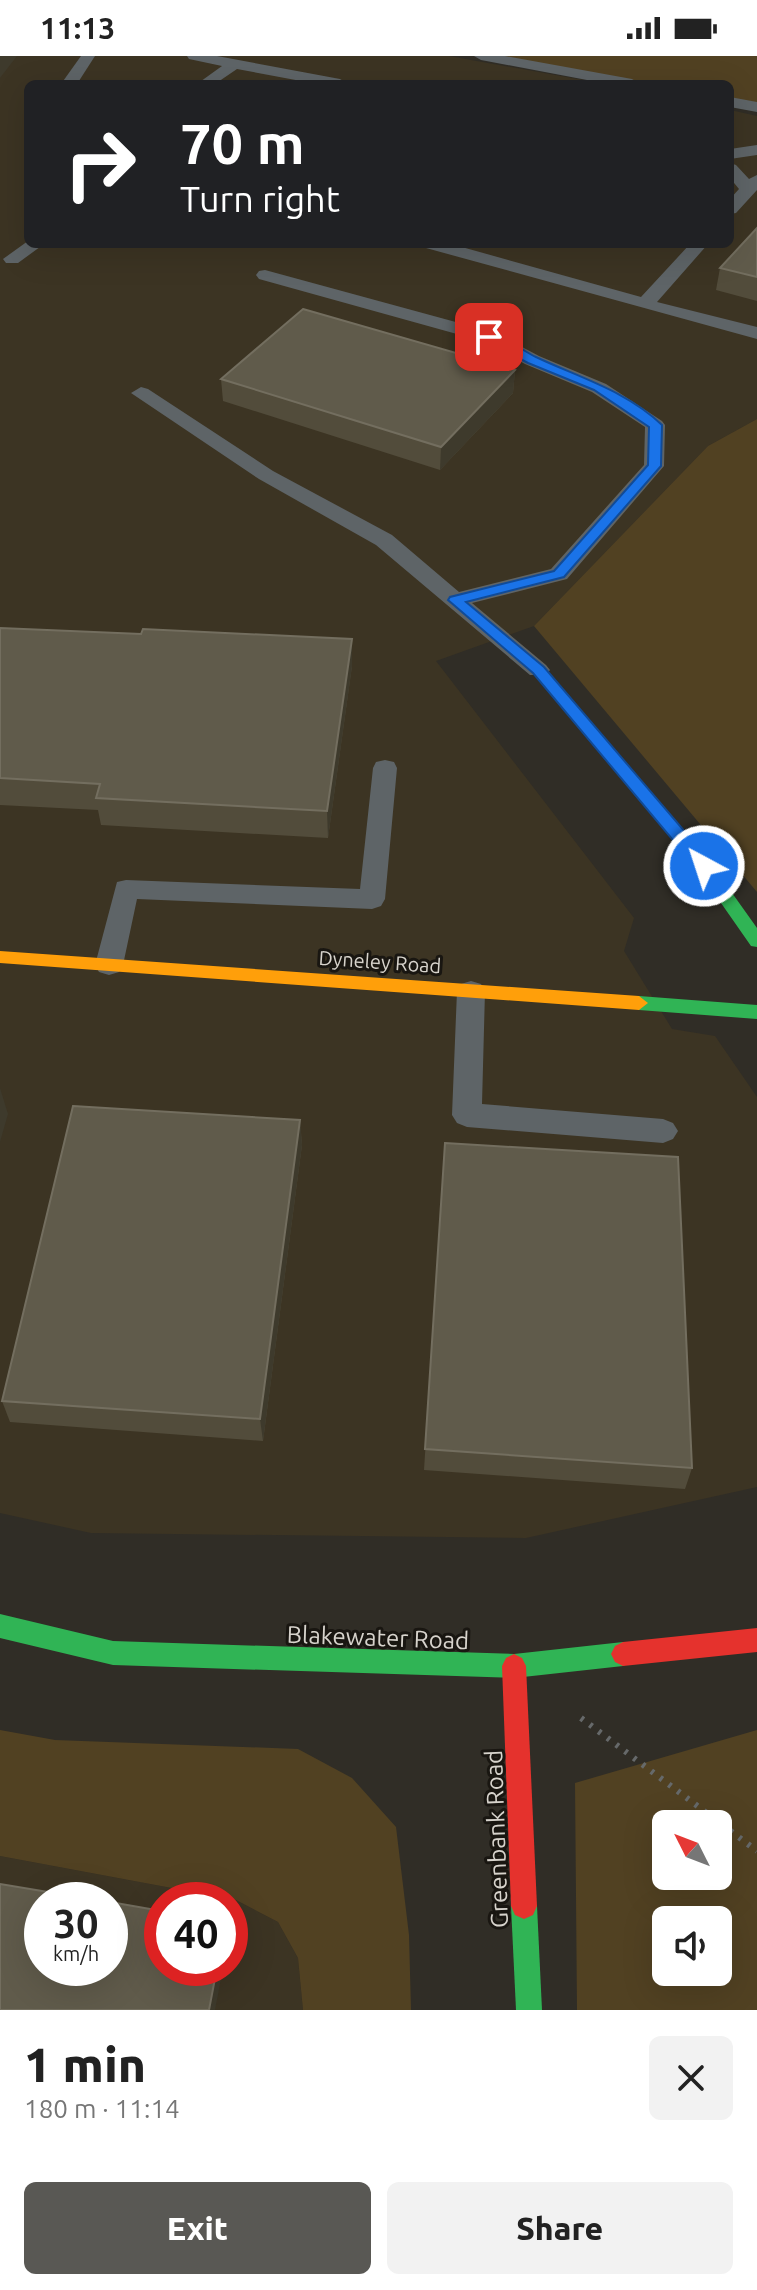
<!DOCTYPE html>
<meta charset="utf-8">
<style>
:root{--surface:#fff;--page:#f2f2f2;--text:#222;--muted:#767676;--accent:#595854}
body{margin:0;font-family:Ubuntu,sans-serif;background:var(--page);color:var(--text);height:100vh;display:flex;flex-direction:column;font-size:30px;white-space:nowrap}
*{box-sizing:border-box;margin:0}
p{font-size:26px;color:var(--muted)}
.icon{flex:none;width:44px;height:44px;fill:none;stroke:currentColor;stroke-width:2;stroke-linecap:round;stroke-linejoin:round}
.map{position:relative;height:1954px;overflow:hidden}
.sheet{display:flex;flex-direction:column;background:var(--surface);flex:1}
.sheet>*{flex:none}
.banner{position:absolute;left:24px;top:24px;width:710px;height:168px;border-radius:12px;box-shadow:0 8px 32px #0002;background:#202124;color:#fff;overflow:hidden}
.needle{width:52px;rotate:312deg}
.controls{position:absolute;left:652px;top:1754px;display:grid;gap:16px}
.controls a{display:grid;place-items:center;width:80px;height:80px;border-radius:12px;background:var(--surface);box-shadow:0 8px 32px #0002;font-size:40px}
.speed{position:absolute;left:24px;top:1826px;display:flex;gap:16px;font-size:40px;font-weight:700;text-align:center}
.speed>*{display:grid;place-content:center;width:104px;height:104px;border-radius:50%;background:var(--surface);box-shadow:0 8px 32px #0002;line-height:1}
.speed small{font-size:20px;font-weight:400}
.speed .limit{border:12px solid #d22;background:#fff;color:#111}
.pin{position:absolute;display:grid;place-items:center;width:68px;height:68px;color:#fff;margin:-34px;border-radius:16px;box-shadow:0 4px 12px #0006}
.me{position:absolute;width:88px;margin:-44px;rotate:320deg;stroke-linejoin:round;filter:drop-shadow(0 0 6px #0008)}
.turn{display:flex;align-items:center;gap:28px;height:168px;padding:0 24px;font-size:36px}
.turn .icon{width:104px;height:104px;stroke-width:2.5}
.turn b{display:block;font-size:56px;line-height:68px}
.round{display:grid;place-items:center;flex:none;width:84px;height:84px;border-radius:12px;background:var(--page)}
.headline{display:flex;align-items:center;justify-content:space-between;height:136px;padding:0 24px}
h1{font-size:48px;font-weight:800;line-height:60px}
.button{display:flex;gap:16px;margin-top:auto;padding:16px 24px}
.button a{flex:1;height:92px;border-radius:12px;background:var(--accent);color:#fff;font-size:32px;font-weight:800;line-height:92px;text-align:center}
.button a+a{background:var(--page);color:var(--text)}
.status{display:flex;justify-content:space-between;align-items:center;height:56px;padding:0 40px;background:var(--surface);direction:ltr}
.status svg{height:22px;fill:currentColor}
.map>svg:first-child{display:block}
</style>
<div class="status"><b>11:13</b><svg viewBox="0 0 49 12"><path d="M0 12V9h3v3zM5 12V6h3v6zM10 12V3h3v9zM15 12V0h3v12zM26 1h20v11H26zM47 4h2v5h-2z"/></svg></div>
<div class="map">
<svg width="757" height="1954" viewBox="0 0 757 1954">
<rect width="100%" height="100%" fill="#302d26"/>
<g fill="#3c3423" fill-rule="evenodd">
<polygon points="0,0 449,0 605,28 28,28 28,188 730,188 730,54 757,60 757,363 708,390 534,570 436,605 634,862 624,895 672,973 715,980 757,1041 757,1431 526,1482 91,1477 0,1457"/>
<path d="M0,1800L236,1844L278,1866L298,1902L303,1954H0ZM42,1844H110V1912H42ZM162,1844H230V1912H162Z"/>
</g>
<g fill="#514122" fill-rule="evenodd">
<polygon points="479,0 757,0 757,54 730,49 730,28 624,28"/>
<polygon points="757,363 757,836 534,570 708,390"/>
<polygon points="0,1674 55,1684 298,1693 352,1722 396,1771 409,1879 411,1954 303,1954 298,1902 278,1866 236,1844 0,1800"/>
<path d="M757,1674V1954H577L575,1727ZM666,1768H718V1820H666ZM666,1864H718V1916H666Z"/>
</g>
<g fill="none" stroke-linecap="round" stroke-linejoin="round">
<polyline stroke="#66696a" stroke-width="6" stroke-dasharray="3 8" stroke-linecap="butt" points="581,1662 757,1795"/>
<g fill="#5e6467" fill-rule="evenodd">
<polygon points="81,0 95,0 77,28 61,28"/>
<polygon points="187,0 217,0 340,23 348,28 317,28 237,13 215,28 197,28 222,10 189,3"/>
<polygon points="474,0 505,0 632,23 640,28 608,28 481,4"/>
<polygon points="730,41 757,46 757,56 730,51"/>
<polygon points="757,89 757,99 730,103 730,93"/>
<polygon points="730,107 736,109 749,123 757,119 757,134 736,157 730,158 730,143 739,133 730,122"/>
<polygon points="28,185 28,188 44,188 18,207 6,207 3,203"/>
<polygon points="423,188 451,188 641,241 690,188 708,188 657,246 757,271 757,283 426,192"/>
<polygon points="265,214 496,277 539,300 606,328 662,365 665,369 664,410 567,523 472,547 546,609 550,614 546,619 530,619 376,489 259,423 131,337 141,331 148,333 273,415 392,479 459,536 551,513 644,409 645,371 592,336 525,308 482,285 259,223 256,219 259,215"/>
<polygon points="385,704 394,706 397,712 385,843 381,850 372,853 137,843 123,909 119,916 109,919 99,916 95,909 117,826 126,824 360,833 373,712 376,706"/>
<polygon points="471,925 481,928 485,935 482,1048 663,1063 673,1067 678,1075 673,1083 663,1087 467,1071 457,1067 452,1059 457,935 461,928"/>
</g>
<g fill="#30b455" fill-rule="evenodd">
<polygon points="538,609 543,611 710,806 757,872 757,891 751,890 698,814 533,617 531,614"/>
<polygon points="639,940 757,949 757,963 639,954 630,947"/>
<polygon points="0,1558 113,1585 514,1598 623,1586 631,1590 635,1598 631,1606 623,1610 514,1622 113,1609 0,1582"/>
<polygon points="524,1837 533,1841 537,1850 542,1954 516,1954 511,1850 515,1841"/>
</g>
<polygon fill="#ff9f0a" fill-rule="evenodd" points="0,895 639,940 648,947 639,954 0,907"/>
<g fill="#e5322d" fill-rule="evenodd">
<polygon points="757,1572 757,1596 623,1610 615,1606 611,1598 615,1590 623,1586"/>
<polygon points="514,1598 522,1602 526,1610 537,1850 533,1859 524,1863 515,1859 511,1850 502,1610 506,1602"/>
</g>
</g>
<g fill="#524c3b">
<polygon points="757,172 757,245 716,234 720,212"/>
<polygon points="515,314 513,337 440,414 223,345 221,323"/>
<polygon points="0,572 352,610 328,782 101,769 98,754 0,749"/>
<polygon points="300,1064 302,1089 263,1385 10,1366 2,1345"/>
<polygon points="445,1087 692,1412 685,1433 424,1414"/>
</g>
<g fill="#3e3a2c">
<polygon points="0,0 17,0 0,22"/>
<polygon points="515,314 513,337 440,414 441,391"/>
<polygon points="352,583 352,610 328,782 327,755"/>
<polygon points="0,1032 8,1058 0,1086"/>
<polygon points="300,1064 302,1089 263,1385 260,1363"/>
<polygon points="217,1912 223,1912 215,1954 209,1954"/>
</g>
<g fill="#605b4b" stroke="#736e5f" stroke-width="2">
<polygon points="757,172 757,221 720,212"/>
<polygon points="303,253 515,314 441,391 221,323"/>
<polygon points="0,572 141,578 143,573 352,583 327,755 96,742 100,728 0,722"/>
<polygon points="73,1050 300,1064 260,1363 2,1345"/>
<polygon points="445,1087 678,1101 692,1412 425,1393"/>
<polygon points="0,1828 96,1844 42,1844 42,1912 110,1912 110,1846 162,1855 162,1912 217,1912 209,1954 0,1954"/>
</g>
<path fill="#1a73e8" stroke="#114b97" stroke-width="2" d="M485,278C501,277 521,294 536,301C578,321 627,335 662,369L661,410L564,521L466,546L544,611L710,805L712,810L710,814H698L533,617L448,544L450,541L554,515L648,409L649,371L594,334L528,307L485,284Z"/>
<g text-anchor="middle" stroke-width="6" stroke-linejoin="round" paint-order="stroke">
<g font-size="20" fill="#d7d3cc" stroke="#191611">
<text transform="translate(380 906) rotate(4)" y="7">Dyneley Road</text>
</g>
<g font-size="24" fill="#d7d3cc" stroke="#191611">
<text transform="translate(378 1582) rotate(2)" y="8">Blakewater Road</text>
<text transform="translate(497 1783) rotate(-92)" y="8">Greenbank Road</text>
</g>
</g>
</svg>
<div class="controls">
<a><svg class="needle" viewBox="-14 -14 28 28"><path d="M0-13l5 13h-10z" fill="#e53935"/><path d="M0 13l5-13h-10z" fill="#767676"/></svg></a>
<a><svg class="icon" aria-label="sound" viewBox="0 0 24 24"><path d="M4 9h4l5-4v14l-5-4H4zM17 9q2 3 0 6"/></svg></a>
</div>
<div class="speed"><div>30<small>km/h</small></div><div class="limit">40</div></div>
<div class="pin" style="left:489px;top:281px;background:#d93025"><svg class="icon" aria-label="arrive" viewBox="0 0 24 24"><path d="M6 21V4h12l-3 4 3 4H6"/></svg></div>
<svg class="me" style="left:704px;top:810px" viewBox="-20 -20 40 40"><circle r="17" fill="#1a73e8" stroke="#fff" stroke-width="3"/><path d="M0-11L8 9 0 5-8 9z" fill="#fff"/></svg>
<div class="banner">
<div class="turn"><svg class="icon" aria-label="right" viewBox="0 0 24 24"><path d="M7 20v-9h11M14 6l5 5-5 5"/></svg><div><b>70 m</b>Turn right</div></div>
</div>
</div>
<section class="sheet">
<div class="headline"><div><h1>1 min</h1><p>180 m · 11:14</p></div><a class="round"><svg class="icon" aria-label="close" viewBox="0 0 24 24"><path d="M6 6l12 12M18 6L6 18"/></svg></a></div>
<div class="button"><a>Exit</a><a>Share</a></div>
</section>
